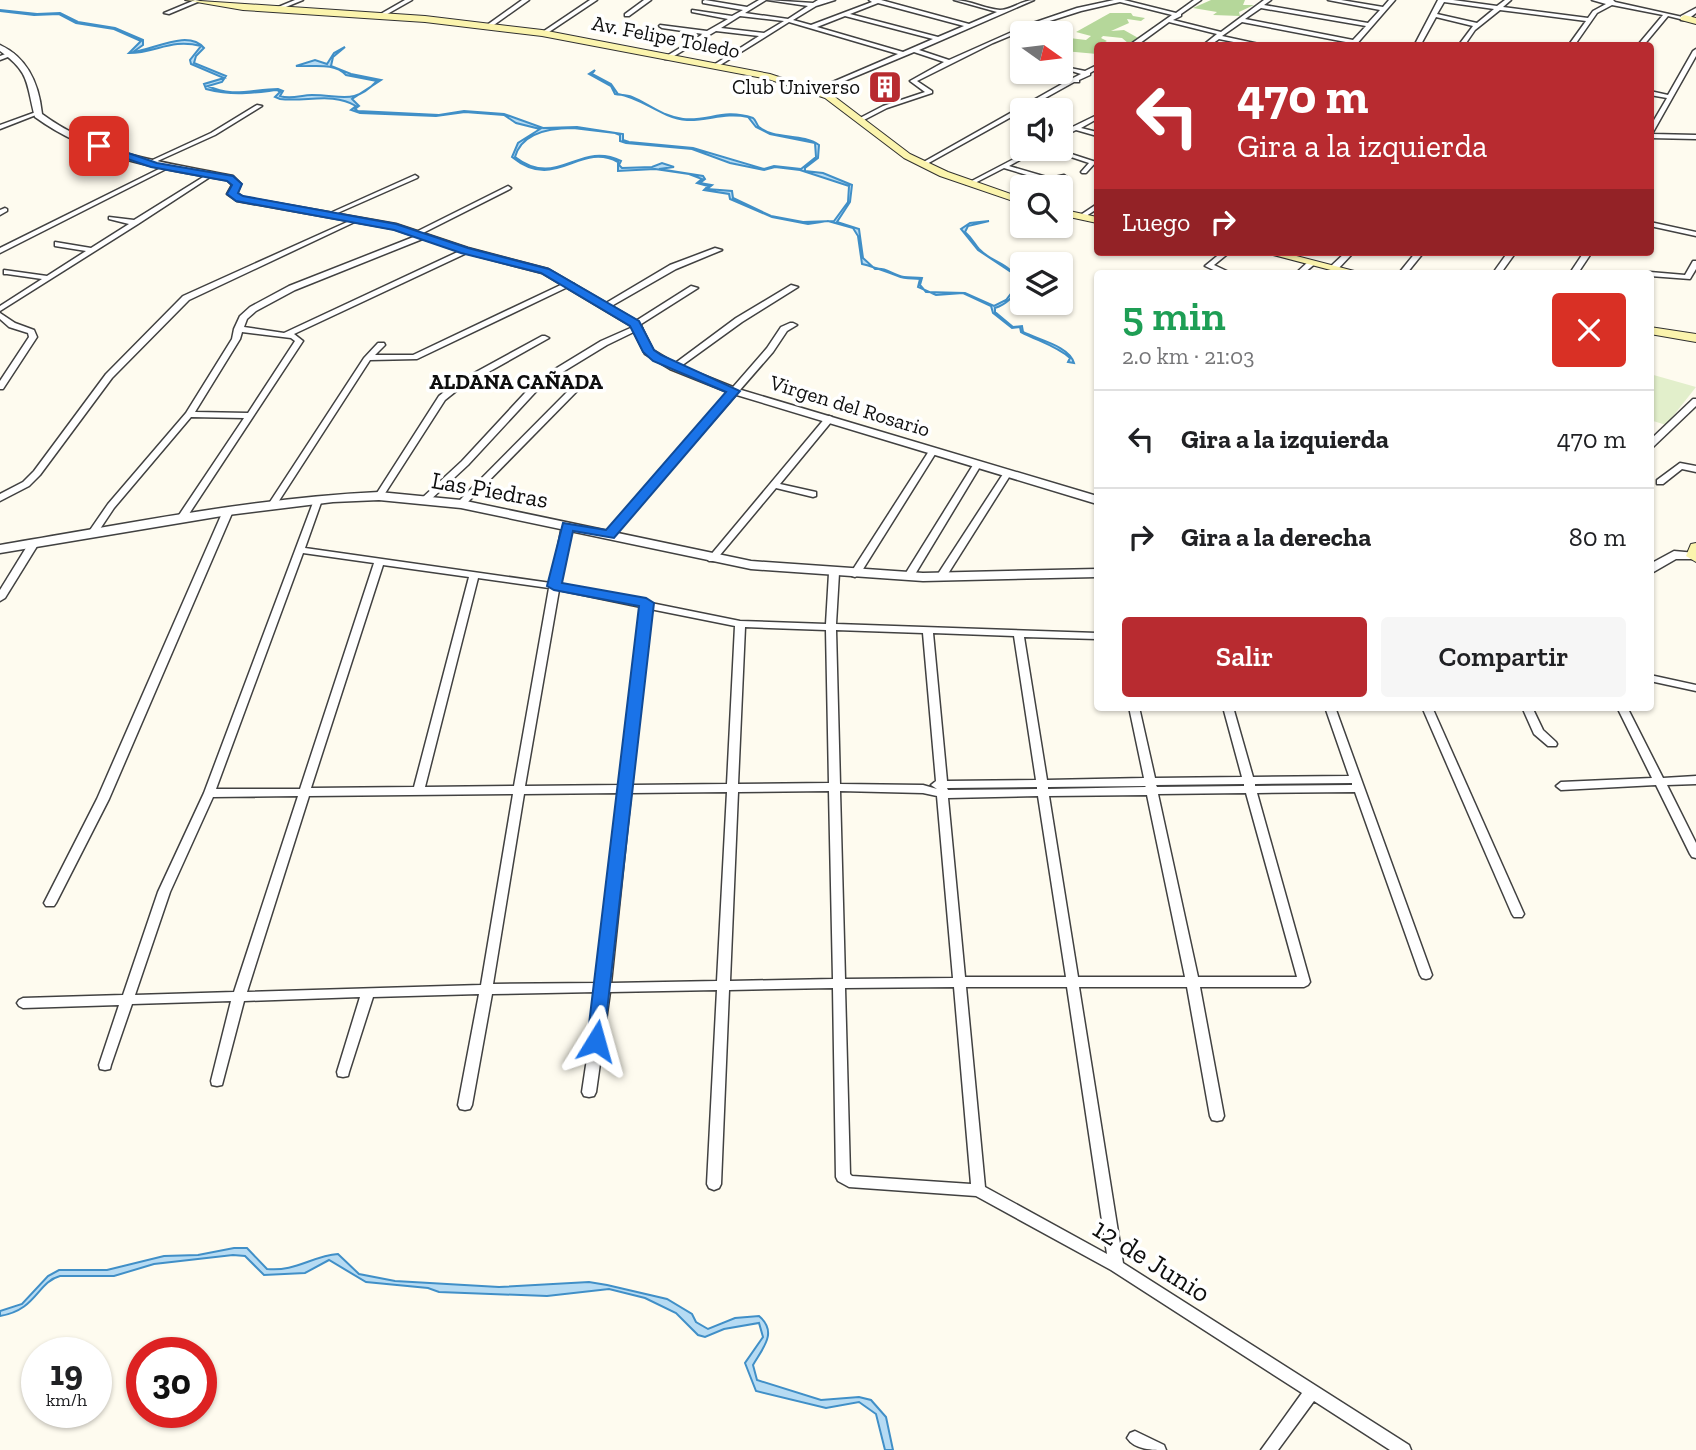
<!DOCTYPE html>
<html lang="es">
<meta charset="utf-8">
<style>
:root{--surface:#fff;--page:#f6f6f6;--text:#202124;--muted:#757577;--line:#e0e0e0;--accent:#b82b30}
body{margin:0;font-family:"Zilla Slab",serif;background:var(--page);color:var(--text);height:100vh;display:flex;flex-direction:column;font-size:26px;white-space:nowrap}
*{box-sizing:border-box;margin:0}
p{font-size:23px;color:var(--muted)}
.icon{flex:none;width:38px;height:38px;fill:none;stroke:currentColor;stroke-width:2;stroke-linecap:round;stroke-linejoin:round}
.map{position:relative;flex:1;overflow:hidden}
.sheet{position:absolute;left:1094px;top:270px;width:560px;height:441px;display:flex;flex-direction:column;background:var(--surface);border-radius:7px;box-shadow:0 2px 5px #0004}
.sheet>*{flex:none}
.banner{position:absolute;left:1094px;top:42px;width:560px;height:214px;border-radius:7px;box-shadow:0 2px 5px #0004;background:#b82b30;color:#fff;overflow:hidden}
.needle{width:46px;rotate:104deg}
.fabs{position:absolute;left:1010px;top:21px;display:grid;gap:14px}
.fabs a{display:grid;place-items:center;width:63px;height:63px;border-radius:7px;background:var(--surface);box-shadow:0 2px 5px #0004;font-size:35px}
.speed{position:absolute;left:21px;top:1337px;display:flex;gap:14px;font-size:35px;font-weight:700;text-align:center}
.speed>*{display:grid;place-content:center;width:91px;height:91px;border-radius:50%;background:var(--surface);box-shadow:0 2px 5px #0004;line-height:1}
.speed small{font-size:18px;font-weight:400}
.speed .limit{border:10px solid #d22;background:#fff;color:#111}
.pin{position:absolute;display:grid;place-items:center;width:60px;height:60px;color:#fff;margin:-30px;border-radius:14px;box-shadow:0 4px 10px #0006}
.me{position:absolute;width:77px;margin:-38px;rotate:8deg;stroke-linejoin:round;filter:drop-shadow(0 0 5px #0008)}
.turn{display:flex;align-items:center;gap:24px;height:147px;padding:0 28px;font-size:32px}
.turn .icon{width:91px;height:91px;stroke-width:2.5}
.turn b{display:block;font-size:49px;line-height:60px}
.then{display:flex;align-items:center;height:66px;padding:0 28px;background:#0003;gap:14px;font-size:26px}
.round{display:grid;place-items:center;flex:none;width:74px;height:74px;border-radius:7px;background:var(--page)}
.overview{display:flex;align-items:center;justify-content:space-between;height:119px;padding:0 28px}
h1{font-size:42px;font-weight:600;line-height:52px;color:#1e9e55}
.button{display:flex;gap:14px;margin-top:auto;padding:14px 28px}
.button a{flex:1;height:80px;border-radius:7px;background:var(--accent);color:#fff;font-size:28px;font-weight:600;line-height:80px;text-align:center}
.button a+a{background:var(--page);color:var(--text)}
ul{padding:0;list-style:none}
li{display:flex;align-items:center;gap:21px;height:98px;padding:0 28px;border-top:2px solid var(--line)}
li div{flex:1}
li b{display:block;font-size:26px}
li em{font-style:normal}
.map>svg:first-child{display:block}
</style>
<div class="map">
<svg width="1696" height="1450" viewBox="0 0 1696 1450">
<rect width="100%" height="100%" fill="#fefbef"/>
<g fill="#b5d79a">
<polygon points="1211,0 1245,0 1243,5 1254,5 1239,12 1240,16 1213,15 1217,12 1193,8"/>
<polygon points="1110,13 1131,13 1133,16 1145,18 1141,21 1127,19 1129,23 1111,31 1124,30 1140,39 1128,43 1122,38 1103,36 1101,38 1107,41 1097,46 1097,54 1064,51 1061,61 1061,48 1072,45 1061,44 1061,37 1086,40 1091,36 1076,32"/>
</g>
<polygon fill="#e2efcb" points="1650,374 1696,387 1666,425 1650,420"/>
<g fill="#b6dbf3" stroke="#408fc7" stroke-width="2" fill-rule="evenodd">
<path d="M0,11V10L37,14L60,13L78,22L115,28L143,40V45L133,52C153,50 188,29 204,48L196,56L194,63L226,76L222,82L208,86C232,98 253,89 278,89L283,91L280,96C291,100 301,95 312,95C342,95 354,105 377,81L346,75C334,62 314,67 296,66L315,60L327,64L334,53L345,47L333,57L331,66L351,74L381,80L352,99L359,106L355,109L358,111L439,115L464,111L504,114L543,128L577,127L623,134V140L629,142L693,148L764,169L774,166L801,169L816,157L815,143L770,134L756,127L748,117C725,112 708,121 687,120C666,119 649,104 632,97C627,95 620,95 615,94L611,86L589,74L595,70L592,74L611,84L618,94C642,98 659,116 683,119C709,122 722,108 753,118C756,120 756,124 759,127C774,140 802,133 819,145L818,158L805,168V171L823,173L852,185L850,202L837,222L859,229L863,258L875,269C887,267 892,275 904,277C910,278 916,277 922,278L920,285L926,292L965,293L994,306L1006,300L1016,287L1014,274L978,250L961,229L970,223L989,221L968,226L965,232C972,238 974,243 979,249C994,265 1011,261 1020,286C1013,296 1008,304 995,308V312L1013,327L1022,326L1023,332C1039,340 1069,346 1074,363L1068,362L1070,358C1057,346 1038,341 1021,332L1020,327L1012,328L993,313L991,306L963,293L936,295L918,287L920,279C913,278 905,279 898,276C884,271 875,267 862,264L858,236L853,228L828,221L808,224L772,217L730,199L729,194L704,190L708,186L697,183L702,179L689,174L655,169L618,171V162C579,141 556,193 512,157L518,143L540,129L516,123L504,115L465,112L436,116L360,113L351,110L356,106C333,92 307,102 280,99L275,97L280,92L277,90C250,93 234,96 206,89L204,84L224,78L191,64L190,60L201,46C171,38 156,53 129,53L141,41L114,29L76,23L59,14L34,15ZM573,128L615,133L620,135V141L626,143L692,149L730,163L764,170L775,167L800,170L849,186L848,202L834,221L803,222L771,216L733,198L732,191L707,189L712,185L700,183L705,179L703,176L659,169L674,167L662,163L652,167L622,168L619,165L621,161C579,140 558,190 515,157C522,132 550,128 573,128Z"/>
<path d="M234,1248H247L267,1269C295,1272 312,1256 338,1254L359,1274L395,1281L499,1287L589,1282L607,1285L667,1299L692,1314L696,1322L708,1329L735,1318L759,1316C778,1332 763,1348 753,1365L757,1380L821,1400L859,1397L871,1400L886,1417L893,1450H885L876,1414L859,1402L826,1408L756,1391L745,1363L763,1337L759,1323L724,1329L705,1337L698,1335L676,1313L645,1298L609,1289L547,1296L439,1292L428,1288L366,1282L329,1260L305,1273L264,1275L245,1256L233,1255L154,1264L114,1276H60C37,1282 37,1310 0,1316V1311L22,1304L48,1276L59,1270H107L164,1256L198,1255Z"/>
</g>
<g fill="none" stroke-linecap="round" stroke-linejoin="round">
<g stroke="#414141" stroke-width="3">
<g id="minor">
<polygon points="195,0 200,1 169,14 164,13"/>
<polygon points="295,0 303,0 276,11 271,10"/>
<polygon points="405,0 412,0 382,17 377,16"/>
<polygon points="522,0 529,0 491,27 487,27 487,25"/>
<polygon points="590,0 597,0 546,34 541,33"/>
<polygon points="644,0 651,0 629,16 625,16 625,14"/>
<path d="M705,0L747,7L759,0H766L745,13L788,19L808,6L767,0L813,3L818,0H835L816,6L793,20L811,25L872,2L869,0H881L969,24L997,12L954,0C970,0 985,9 1000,10C1011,10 1022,0 1034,0L919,50L949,60L1030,24L1077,8L1114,0H1124L1176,13L1194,0H1201L1181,14V16L1173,20L1221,32L1264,0H1271L1264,5L1368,23L1380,10L1328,0H1341L1383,7L1389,0H1395L1355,46H1349L1351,43L1242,22L1222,36L1268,46H1253L1219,39L1209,46H1202L1217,34L1169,22L1136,46H1128L1172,15L1120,2L1081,11L1034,26L993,43L917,81L932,91V93L887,108L860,122L858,121V119L883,106L925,92L910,81L944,62L914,52L818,92H814V90L898,54L789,22L717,67L712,66L759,36L716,31L669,59H665V57L703,34L662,28L659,26L660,25L707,31L728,19L692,12V10L732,16L743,10L703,3V1ZM878,3L964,26L938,37L850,14ZM1261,8L1366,26L1353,40L1245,19ZM740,16L784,21L764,33L721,28ZM845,16L933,39L903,52L817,27Z"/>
<path d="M1438,0H1453L1497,6L1505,0H1511L1503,7L1588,18L1593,11L1606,4L1592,0H1613L1615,2L1687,18L1684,20L1668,16L1643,46H1637L1663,15L1612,5L1597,13L1574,46H1568L1586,21L1500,10L1475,30L1464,46H1458L1473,26L1436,17L1420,46H1414ZM1444,2L1494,9L1477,23L1437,14Z"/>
<polygon points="1696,49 1696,56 1652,134 1696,135 1696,139 1650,138 1650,127 1667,98 1650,95 1650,91 1668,95 1693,51"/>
<polygon points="11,52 14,54 13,55 0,60 0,56"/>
<polygon points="1097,65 1097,69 1090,73 1090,75 1079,80 1079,82 1074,82 925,165 920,164 1069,80 1043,72 1052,72 1073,78 1081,74 1065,69 1065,67 1085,71"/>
<polygon points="257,105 262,106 215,135 151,164 146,163 211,133"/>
<polygon points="36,112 41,113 0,129 0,125"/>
<polygon points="1097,115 1097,119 1081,128 1097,132 1097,136 1076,130 1060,138 1060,133"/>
<polygon points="1033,149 1040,149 1009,166 1050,178 1064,175 1067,177 1066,178 1050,182 1004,168 971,185 966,184"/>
<polygon points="1047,149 1056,149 1096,162 1086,173 1082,173 1081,172 1089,163"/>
<polygon points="163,167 168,168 0,253 0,248"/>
<polygon points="208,174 213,175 138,224 0,311 0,306 42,279 7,274 4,274 4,270 47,276 86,251 55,246 55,242 91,248 129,224 109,219 109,217 134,220"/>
<polygon points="415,175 418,177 417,178 333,215 328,214"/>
<path d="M508,186L511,188L510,189L421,234H425V238L295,290L256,311L247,319L244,327L284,333L464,249L471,251L294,334L303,341L185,520L182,521L177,518L244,418L191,417L114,508L96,535H90L88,533L108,504L186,413L232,339L234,329L240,316L250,307L289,286L416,236L412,234ZM242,332L291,338L295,341L248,413L195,412L240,339Z"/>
<polygon points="1097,204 1097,209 1083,218 1079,218 1079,216"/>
<polygon points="5,208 7,209 7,211 0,215 0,210"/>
<polygon points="356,218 361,219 189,300 112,378 40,475 29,486 0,501 0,494 23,482 34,471 106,374 183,296"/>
<polygon points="1650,222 1696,232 1696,236 1650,226"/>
<polygon points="715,248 722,250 676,269 608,308 601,306 670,265"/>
<polygon points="1222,252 1230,252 1214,265 1231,273 1220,273 1205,266"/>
<polygon points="1346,252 1354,252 1337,270 1331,270 1331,266"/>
<polygon points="1416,252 1424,252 1407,273 1399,273"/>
<polygon points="1508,252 1516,252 1501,273 1493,273"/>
<polygon points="1584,252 1592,252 1578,273 1570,273"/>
<polygon points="1309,261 1316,263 1304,273 1296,273"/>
<polygon points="1693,261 1696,261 1696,269 1690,279 1650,276 1650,273 1647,273 1650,272 1685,275"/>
<polygon points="567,282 574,284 417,359 370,360 275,507 269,507 268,505 364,358 378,343 384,343 385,345 375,355 413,355"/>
<polygon points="791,285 798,287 742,322 677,369 671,369 670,367 736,318"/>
<polygon points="691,286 698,288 638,326 635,326 631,324"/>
<polygon points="0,313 15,323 34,330 37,337 3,389 0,389 0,381 29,337 28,333 9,327 0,319"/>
<polygon points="790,323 793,323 797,325 787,331 773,352 612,537 606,537 604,535 606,533 767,348 781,327"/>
<polygon points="635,326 641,326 642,328 607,345 543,384 468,465 428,502 422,502 422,498 462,461 537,380 601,341"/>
<polygon points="542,336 545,336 549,338 460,388 445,400 382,498 376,498 375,496 439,396 454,384"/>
<polygon points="578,381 581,381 585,383 464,506 458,506 458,502"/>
<polygon points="1693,399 1696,399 1696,406 1653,447 1650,448 1650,440"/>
<polygon points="829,416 832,417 832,421 780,484 816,492 816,496 813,497 776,488 715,561 709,561 707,559 709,557 826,417"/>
<polygon points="933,448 937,451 860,574 855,577 852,576 850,574 929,451"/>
<polygon points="977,462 981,465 914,576 909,579 906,578 904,576 973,465"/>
<polygon points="1680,463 1696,466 1696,472 1682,469 1663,484 1657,484 1657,480"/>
<polygon points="1007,471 1011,474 946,577 944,579 938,579 936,577 1003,474"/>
<path d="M318,497L322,500L305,548L551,583L562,526L567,523L572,526L560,584L642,601L646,600L651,603L740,621L826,624L829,573L834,570L839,573L836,624L1097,633V639L1024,637L1047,780L1144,778L1129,707H1139L1155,778L1242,777L1223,707H1233L1253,777L1349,776L1325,707H1335L1432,975L1430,978L1426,979L1422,978L1420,975L1355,792L1257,793L1310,982L1308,985L1304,987H1200L1224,1116L1222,1120L1217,1121L1212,1120L1210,1116L1187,987H1079L1123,1263L1409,1445L1411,1450H1390L1314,1401L1278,1450H1261L1302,1393L1111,1270L976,1196L849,1187L838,1181L836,1177L833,988L729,990L721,1184L719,1188L714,1190L709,1188L707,1184L717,990L610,992L596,1092L594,1096L589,1097L584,1096L582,1092L597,992L492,994L472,1105L470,1109L465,1110L460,1109L458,1105L479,994L373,997L349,1072L348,1076L343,1077L338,1076L337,1072L360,997L244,1001L223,1081L222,1085L217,1086L212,1085L211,1081L231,1001L132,1004L111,1065L110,1069L105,1070L100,1069L99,1065L119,1005L23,1008L19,1006L17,1003L19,1000L23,998L123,995L158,892L204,793L314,500ZM303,553L374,563L300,789H216ZM383,565L469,577L414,787L311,788ZM478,578L549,588L514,786L425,787ZM559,590L641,607L621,785L525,786ZM650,609L735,626L727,784L632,785ZM745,627L826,630L829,783L738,784ZM836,630L923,633L936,781L931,785L937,789L923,785L840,784ZM933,633L1014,636L1036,780L947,781ZM1352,783V785L1255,786V784ZM1244,784V786L1157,787L1156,785ZM1145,786L1146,787L1048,789V787ZM1037,787V789L948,790L947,788ZM829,791L833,979L730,981L738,792ZM840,791L923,793L937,796L953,978L845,979ZM727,792L717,981L611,983L631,793ZM620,793L599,983L493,984L524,794ZM1246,793L1297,977H1198L1158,794ZM513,794L481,985L247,992L309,796ZM1147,795L1185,977H1078L1049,796ZM298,796L234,992L135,995L170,892L213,797ZM1038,796L1066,977H965L948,798ZM954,987L971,1184L852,1176L850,1174L845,988ZM966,987H1067L1107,1254L985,1187Z"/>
<polygon points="228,508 233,511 109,799 56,903 54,906 46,906 44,903 97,799 223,511"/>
<polygon points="34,540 39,543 5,598 0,601 0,590 29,543"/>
<polygon points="1650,675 1696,685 1696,691 1650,681"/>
<polygon points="1422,707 1432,707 1524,914 1522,917 1514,917 1512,914"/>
<polygon points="1522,707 1532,707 1543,730 1556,742 1557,744 1556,746 1548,746 1534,734"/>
<polygon points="1617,707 1627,707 1663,778 1696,776 1696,784 1667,785 1696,843 1696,858 1692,857 1690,854 1656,785 1561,790 1556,786 1561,782 1652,778"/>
<path d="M1135,1431L1164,1445L1166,1450C1152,1450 1135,1450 1127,1438L1130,1433Z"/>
</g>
</g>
<g stroke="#414141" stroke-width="3">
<g id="tertiary">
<polygon points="1696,8 1696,13 1687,20 1681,20 1681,16"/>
<path d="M0,45C28,58 39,84 42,114C99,156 166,162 233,176L241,184L237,193L243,197L396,224L468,248L548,269L639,322L653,350L678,365L738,389L1097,496V504L730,393L670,369L645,354L631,326L542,273L462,252L394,229L237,201L227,194L232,185L227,180C160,169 91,158 35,117C26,84 31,73 0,51Z"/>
<path d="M379,492L461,500L751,561L923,573L1097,569V577L923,581L751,569L461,508L379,500L333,502L228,515L0,553V545C126,524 252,498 379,492Z"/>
<polygon points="1674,551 1696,553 1696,559 1676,559 1650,574 1650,564"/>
</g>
</g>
<g stroke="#303030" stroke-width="2">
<g id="secondary">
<polygon points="185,0 425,16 542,30 770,74 831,94 910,154 948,172 1022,198 1022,204 940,176 904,158 825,98 768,79 542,36 425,22 243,10"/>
<polygon points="1684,15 1696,18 1696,24 1681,20 1680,18"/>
<polygon points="1060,209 1097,217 1097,223 1060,215"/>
<polygon points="1262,252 1281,252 1362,273 1342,273"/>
<polygon points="1650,327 1696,334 1696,342 1650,334"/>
<polygon points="1696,543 1696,562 1686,556 1691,544"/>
</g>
</g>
<use href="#minor" fill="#fff" fill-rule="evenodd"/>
<use href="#tertiary" fill="#fff" fill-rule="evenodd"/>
<use href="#secondary" fill="#fbf4ad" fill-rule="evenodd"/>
</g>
<polygon fill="#1a73e8" stroke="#114b97" stroke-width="2" points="99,143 157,163 233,176 242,184 238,193 243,196 396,224 468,248 549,269 639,321 654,350 661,355 740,391 614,538 573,531 562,583 646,598 654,603 603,1046 590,1046 587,1041 639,606 554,590 547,586 563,523 606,530 726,392 653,361 643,352 630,326 541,273 461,253 394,230 236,201 227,194 232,185 227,181 151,167 95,148"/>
<defs>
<g id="building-square" transform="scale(1.75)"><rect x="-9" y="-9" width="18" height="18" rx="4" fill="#b82b30" stroke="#fff"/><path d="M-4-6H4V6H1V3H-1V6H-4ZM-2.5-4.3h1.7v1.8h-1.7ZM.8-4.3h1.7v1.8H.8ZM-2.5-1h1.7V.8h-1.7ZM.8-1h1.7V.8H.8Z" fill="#fff"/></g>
</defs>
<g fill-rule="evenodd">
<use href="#building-square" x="885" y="87"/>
</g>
<g text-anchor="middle" stroke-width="7" stroke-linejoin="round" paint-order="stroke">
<g font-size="21" fill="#0e0e0e" stroke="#fff">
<text transform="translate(666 37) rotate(11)" y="7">Av. Felipe Toledo</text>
<text transform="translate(850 406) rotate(17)" y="7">Virgen del Rosario</text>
</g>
<g font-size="21" fill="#0e0e0e" stroke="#fff" text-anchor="end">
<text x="860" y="94">Club Universo</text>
</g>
<g font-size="21" font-weight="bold" fill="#0e0e0e" stroke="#fff">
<text x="516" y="389">ALDANA CAÑADA</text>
</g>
<g font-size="24" fill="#0e0e0e" stroke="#fff">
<text transform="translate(490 490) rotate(10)" y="8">Las Piedras</text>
</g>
<g font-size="28" fill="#0e0e0e" stroke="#fff">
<text transform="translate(1152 1260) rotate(32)" y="10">12 de Junio</text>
</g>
</g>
</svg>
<div class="fabs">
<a><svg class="needle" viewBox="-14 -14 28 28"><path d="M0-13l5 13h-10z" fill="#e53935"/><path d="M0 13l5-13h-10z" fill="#757577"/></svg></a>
<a><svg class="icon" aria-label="sound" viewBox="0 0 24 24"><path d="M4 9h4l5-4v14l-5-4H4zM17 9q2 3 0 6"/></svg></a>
<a><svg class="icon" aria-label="search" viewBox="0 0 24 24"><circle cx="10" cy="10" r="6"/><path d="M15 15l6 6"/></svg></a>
<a><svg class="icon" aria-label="layers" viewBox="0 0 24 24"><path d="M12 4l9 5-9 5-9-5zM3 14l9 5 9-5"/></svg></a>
</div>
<div class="speed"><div>19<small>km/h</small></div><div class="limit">30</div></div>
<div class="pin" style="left:99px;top:146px;background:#d93025"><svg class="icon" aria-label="arrive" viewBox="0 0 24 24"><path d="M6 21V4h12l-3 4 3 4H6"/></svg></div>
<svg class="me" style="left:596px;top:1041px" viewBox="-20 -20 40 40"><path d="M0-17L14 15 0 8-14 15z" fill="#1a73e8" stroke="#fff" stroke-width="4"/></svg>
<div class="banner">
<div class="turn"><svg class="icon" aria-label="left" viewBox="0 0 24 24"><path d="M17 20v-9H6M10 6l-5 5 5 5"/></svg><div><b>470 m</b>Gira a la izquierda</div></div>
<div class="then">Luego<svg class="icon" aria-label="right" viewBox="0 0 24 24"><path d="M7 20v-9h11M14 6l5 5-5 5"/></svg></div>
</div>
<section class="sheet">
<div class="overview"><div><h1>5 min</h1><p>2.0 km · 21:03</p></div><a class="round" style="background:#d93025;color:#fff"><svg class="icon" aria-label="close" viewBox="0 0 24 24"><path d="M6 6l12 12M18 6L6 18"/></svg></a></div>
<ul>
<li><svg class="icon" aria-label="left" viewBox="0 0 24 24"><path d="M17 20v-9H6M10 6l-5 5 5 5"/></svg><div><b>Gira a la izquierda</b></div><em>470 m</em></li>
<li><svg class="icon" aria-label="right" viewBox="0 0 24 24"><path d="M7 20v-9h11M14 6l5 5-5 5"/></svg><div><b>Gira a la derecha</b></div><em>80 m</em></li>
</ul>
<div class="button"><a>Salir</a><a>Compartir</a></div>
</section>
</div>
